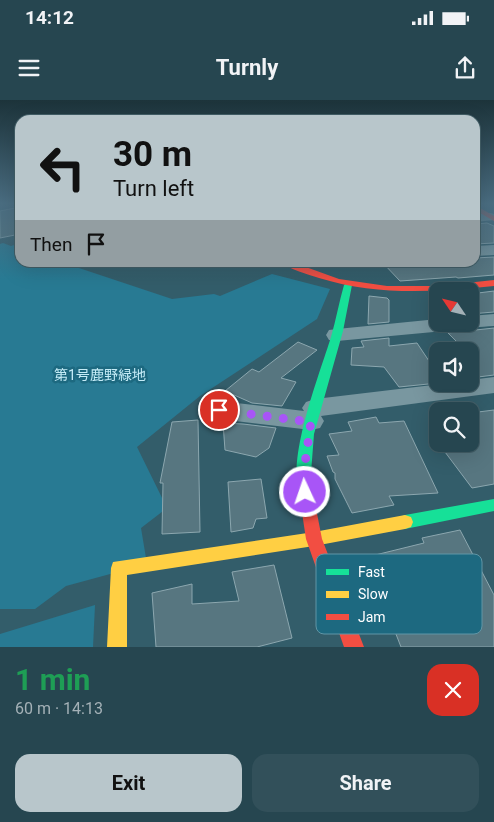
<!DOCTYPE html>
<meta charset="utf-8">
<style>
:root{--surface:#264650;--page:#32505a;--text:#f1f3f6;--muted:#a4b1b7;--line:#425e67;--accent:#b8c6cb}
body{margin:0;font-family:Roboto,"Noto Sans JP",sans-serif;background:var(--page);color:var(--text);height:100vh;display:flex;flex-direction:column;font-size:19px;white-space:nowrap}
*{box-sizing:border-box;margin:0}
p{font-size:16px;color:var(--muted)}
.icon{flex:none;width:28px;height:28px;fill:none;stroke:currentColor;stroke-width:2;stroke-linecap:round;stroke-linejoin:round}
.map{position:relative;height:547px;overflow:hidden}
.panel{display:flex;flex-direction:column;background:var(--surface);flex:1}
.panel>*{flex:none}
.banner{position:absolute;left:15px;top:15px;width:465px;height:152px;border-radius:15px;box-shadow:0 5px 20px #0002,0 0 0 1px var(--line);background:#b8c6cb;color:#111;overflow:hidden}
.needle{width:32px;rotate:305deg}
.tools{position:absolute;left:429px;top:182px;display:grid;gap:10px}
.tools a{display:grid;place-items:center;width:50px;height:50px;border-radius:10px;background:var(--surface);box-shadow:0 5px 20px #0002,0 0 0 1px var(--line);font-size:25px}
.pin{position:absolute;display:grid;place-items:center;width:42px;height:42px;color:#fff;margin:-21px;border:2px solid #fff;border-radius:50%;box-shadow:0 1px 5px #0007}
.me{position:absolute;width:55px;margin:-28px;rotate:357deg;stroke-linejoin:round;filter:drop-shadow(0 0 4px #0008)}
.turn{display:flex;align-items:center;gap:18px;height:105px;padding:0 15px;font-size:22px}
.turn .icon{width:65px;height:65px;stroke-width:2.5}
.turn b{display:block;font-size:35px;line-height:42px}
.then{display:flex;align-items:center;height:48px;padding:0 15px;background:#0003;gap:10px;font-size:19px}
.round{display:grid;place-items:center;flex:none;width:52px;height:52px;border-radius:15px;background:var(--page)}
.overview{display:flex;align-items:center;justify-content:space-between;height:85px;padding:0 15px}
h1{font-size:30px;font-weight:700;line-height:38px;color:#1e9e55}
.button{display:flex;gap:10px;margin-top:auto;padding:10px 15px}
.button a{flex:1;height:58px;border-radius:15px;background:var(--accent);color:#111;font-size:20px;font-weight:700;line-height:58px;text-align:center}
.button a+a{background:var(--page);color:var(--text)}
.status{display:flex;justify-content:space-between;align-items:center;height:35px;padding:0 25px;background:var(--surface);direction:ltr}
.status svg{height:14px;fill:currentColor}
header{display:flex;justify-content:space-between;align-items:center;height:65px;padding:0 15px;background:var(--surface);font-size:22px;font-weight:700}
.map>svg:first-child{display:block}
</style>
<div class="status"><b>14:12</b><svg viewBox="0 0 49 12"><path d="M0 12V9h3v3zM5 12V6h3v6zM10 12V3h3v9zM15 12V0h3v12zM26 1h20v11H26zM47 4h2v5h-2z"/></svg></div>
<header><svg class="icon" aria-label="menu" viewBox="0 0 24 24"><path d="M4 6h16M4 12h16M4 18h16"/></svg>Turnly<svg class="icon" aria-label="share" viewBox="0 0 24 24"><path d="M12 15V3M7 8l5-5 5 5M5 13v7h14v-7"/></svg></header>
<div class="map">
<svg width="494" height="547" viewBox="0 0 494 547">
<rect width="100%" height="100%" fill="#335d6a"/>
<g fill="#287a93">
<polygon points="3,143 11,146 20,143 20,162 84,163 79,168 172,199 214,194 220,196 272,174 330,189 317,219 200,296 137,347 167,408 141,428 147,464 66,486 35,509 0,509 0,144"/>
<polygon points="95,505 93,547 0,547 0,534"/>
</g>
<g fill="#577680" stroke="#8ca7af">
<polygon points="20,107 20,134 0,138 0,111"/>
<polygon points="487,123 494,126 494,143 475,144 475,124"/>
<polygon points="494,157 494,175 458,178 456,177 400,181 382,162 475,162 475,158"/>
<polygon points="494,191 494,212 470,214 470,194"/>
<polygon points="369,196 387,198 389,200 389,222 368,224"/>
<polygon points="494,228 494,275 470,278 470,251 466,251 448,233"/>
<polygon points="389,238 389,246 417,243 429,261 438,260 438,283 399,287 384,267 351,265 352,248 364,247 361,241"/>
<polygon points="298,242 317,250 281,278 296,282 282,306 252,303 225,291 252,269 259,272"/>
<polygon points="494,310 494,384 472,388 439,344 470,344 470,313"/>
<polygon points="376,317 379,323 404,321 438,393 389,396 394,405 352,413 335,379 335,373 333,372 327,356 339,355 329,334 352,331 348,322"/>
<polygon points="198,320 200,432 162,434 163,383 160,383 172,322"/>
<polygon points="223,323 243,324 276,328 269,348 256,357 225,350"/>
<polygon points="261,379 267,418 256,419 253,428 231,432 228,382"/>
<polygon points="460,430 494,495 494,547 401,547 394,529 397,528 363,458 424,443 422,438"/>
<polygon points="274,465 292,538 257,547 156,547 152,493 192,484 192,504 239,501 232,472"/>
</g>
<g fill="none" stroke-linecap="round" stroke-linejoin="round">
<g fill="#7997a0" fill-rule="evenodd">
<polygon points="491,113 494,114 494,120 475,122 475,114"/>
<polygon points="494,145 494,155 475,156 475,146"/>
<path d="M494,214V226C480,227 467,227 455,230L337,241L329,240L326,235L329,230L337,229L438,219V224H470V216Z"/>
<polygon points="494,277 494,293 321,316 324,321 320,328 311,330 219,319 210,316 206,310 210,304 219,301 304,311 302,308 306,302 315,299 441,284 470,284 470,280"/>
</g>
<g fill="#16e098" fill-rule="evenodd">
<path d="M348,182L352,185L343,231L314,334L311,373L313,393L311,397L306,399L301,397C284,364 320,273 331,237C336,220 339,202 344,185Z"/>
<polygon points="494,399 494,411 405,429 399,427 397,422 399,417 405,415"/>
</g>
<polygon fill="#ffcf43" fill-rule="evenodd" points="405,415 411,417 413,422 411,427 405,429 314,446 127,475 127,547 107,547 111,468 113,462 314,432"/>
<g fill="#f24e42" fill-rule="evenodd">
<polygon points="475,105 494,116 494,121 475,110"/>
<path d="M280,162H292L339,179L387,186H438L494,180V186C434,192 377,196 319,178C307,174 291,170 280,162Z"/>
<polygon points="306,387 311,389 313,393 322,439 364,547 344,547 306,439 299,393 301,389"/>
</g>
</g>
<linearGradient id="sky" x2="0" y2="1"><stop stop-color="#1c333a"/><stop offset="0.58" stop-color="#4a6d81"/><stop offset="1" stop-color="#4a6d81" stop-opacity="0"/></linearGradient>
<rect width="494" height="179" fill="url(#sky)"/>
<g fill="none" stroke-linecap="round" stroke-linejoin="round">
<polyline stroke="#a855f7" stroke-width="9" stroke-dasharray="0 16.2" points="219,310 311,322 303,377 305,392"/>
</g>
<g text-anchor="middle" stroke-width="5" stroke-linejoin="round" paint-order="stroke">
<g font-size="14" fill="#c5ecf7" stroke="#1d6980">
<text x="100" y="280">第1号鹿野緑地</text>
</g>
</g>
<rect x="316" y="454" width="166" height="80" rx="8" fill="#1d6980" stroke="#6196a6" stroke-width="1"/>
<rect x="326" y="469" width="23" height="6" fill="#16e098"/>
<rect x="326" y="491" width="23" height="7" fill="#ffcf43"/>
<rect x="326" y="514" width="23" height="6" fill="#f24e42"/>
<g font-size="14" fill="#fff">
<text x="358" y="477">Fast</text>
<text x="358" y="499">Slow</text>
<text x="358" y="522">Jam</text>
</g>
</svg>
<div class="tools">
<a><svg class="needle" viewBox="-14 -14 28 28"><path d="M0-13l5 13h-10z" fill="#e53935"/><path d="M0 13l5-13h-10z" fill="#a4b1b7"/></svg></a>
<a><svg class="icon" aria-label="sound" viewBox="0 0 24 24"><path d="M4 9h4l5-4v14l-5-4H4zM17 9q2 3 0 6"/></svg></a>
<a><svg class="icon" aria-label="search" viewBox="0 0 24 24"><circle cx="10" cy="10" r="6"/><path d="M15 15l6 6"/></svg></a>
</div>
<div class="pin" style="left:219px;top:310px;background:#d93025"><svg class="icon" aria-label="arrive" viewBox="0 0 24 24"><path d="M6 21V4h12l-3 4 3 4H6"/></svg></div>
<svg class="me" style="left:305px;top:392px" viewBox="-20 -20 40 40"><circle r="17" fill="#a855f7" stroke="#fff" stroke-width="3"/><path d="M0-11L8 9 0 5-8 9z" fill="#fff"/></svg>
<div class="banner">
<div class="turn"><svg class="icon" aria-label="left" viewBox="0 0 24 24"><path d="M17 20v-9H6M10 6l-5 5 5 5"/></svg><div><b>30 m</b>Turn left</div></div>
<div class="then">Then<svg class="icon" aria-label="arrive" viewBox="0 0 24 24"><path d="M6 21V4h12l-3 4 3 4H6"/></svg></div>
</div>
</div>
<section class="panel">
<div class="overview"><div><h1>1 min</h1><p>60 m · 14:13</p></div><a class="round" style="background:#d93025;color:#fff"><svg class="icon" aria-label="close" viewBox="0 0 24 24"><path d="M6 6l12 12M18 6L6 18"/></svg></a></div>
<div class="button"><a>Exit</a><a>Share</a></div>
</section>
